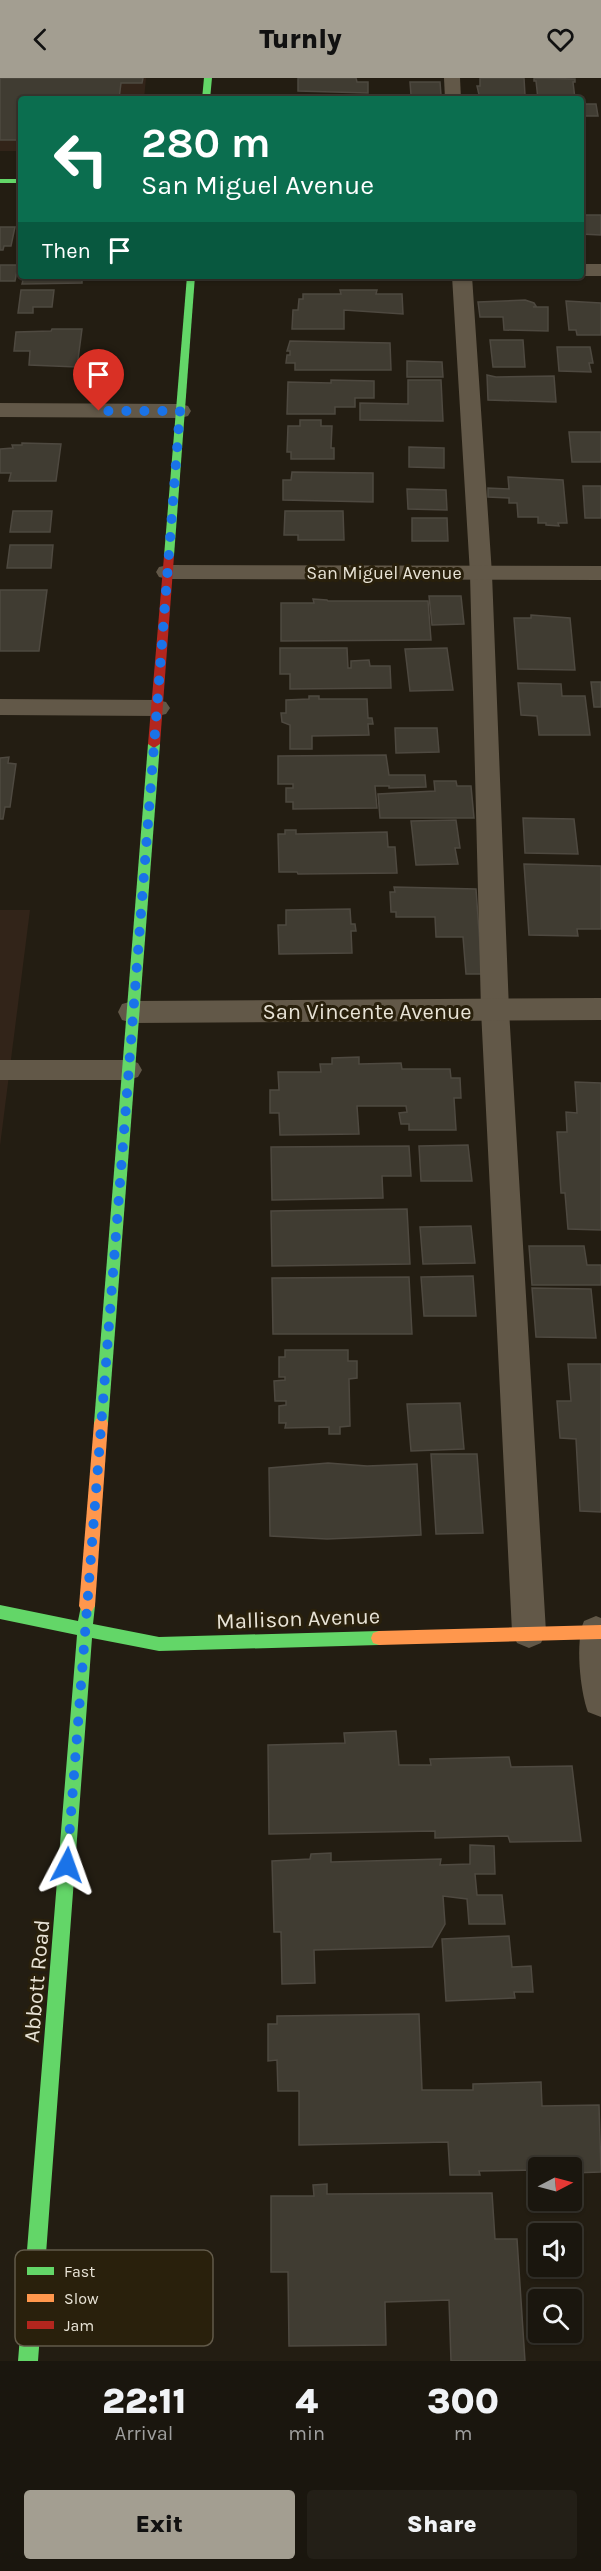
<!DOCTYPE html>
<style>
:root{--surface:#1a160e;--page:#231f17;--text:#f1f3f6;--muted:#9f9f9e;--line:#38352e;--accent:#a39e91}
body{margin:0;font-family:Karla,sans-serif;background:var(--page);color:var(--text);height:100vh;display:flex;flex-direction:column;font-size:22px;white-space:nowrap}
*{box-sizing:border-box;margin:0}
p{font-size:20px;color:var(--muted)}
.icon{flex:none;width:33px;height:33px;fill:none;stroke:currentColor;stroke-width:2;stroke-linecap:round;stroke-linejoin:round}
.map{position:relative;height:2283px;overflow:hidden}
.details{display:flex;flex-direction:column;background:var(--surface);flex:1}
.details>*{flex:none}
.hud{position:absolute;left:18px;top:18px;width:566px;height:183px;border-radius:6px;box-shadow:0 2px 4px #0004,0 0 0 2px var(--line);background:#0b6e4f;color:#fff;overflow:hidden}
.needle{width:39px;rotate:84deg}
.fabs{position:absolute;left:528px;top:2079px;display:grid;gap:12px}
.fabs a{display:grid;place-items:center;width:54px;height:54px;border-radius:6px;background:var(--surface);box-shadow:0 2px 4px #0004,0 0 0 2px var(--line);font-size:30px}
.pin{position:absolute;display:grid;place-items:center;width:51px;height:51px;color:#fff;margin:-62px -26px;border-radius:50% 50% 50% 0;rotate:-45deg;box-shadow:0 0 6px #0007}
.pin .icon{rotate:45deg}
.me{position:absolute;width:66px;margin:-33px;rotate:4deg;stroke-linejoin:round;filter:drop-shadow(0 0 4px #0008)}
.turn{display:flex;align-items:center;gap:21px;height:126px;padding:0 24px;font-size:27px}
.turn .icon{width:78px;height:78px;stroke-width:2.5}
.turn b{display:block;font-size:42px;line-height:51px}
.then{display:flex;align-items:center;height:57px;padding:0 24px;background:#0003;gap:12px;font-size:22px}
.eta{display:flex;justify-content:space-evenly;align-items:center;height:102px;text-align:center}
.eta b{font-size:36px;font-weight:800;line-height:42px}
.action{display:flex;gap:12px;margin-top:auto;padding:12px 24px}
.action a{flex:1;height:69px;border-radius:6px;background:var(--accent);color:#111;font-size:24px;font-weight:800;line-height:69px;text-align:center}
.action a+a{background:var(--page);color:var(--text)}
header{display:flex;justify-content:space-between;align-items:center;height:78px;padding:0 24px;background:var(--accent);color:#111;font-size:27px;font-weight:800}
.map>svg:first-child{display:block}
</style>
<header><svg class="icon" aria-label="back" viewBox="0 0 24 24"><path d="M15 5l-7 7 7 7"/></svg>Turnly<svg class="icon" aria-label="heart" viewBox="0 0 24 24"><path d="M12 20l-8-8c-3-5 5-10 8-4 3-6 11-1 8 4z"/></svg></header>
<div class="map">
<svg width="601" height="2283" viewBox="0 0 601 2283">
<rect width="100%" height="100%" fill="#231d12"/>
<g fill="#322419">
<polygon points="0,0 146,0 144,21 21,21 21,73 0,73"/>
<polygon points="0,832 30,832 0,1068"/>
</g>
<g fill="#403c32" stroke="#4e4940" stroke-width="1.5">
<polygon points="0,0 143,0 142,5 121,5 119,21 21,21 21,62 0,62"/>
<polygon points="298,0 356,0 357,4 368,4 368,15 298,13"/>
<polygon points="480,0 524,0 525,17 480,21 477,8 480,8"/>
<polygon points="534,0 575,1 575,4 573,4 575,21 538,21 536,3 534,3"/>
<polygon points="410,4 440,4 441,17 411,17"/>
<polygon points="405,17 406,21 375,21 375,18"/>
<polygon points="580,26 596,26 598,38 580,38"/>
<polygon points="580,137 601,137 601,157 580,156"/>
<polygon points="0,149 15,149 11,168 4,168 3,172 0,172"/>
<polygon points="0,187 18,187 15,203 0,203"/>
<polygon points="24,198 82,198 82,205 22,206"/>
<polygon points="21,212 54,212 52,229 33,229 33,235 18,235"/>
<polygon points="340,212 377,212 376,216 402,216 403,236 344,232 344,251 292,251 293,232 298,232 299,221 303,221 303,216 341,216"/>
<polygon points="525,222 534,225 536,228 533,229 548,229 548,253 504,252 503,239 480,239 478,224"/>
<polygon points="566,223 601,225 601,257 577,257 576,252 569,252"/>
<polygon points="52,251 82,251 77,289 29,287 30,273 14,273 16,254 51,253"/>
<polygon points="490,262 523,262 525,289 493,289"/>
<polygon points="290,263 390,265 391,292 295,292 295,285 286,285 287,277 290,277 290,273 287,273"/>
<polygon points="557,269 590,269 593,285 589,285 591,294 559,293"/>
<polygon points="407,283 442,284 443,299 407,299"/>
<polygon points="487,297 496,299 554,298 556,324 488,322"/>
<polygon points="331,302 374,303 374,320 355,320 355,329 335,329 335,336 287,336 288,304 331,305"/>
<polygon points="408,302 441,302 443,343 360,342 360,325 408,326"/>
<polygon points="300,342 321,342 321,348 332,348 331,370 334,370 334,381 291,381 291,374 287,374 288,348 300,348"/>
<polygon points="569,354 601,354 601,384 572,384"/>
<polygon points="22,365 61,366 56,403 9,403 11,395 0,395 0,371 13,370 12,367 22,367"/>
<polygon points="409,369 444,370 444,390 409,389"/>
<polygon points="292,394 373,395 373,424 283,422 283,402 291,402"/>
<polygon points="508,399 563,402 567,445 558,445 559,448 546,447 546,445 538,445 538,439 518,439 517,425 509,425 509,420 488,419 488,410 509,411"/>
<polygon points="583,408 601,408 601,440 585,440"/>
<polygon points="407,411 446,412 447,432 408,431"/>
<polygon points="13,433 52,433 50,454 10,454"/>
<polygon points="285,433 343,433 344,462 298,462 298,457 284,457"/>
<polygon points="412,440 447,440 448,463 412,463"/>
<polygon points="10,467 53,467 51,490 7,490"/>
<polygon points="0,512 47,512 39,573 0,573"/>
<polygon points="429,518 461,518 464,546 432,547"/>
<polygon points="313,521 327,522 328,523 428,523 431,562 281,563 281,525 314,525"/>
<polygon points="531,537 570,540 575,592 518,591 514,540 531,540"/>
<polygon points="280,570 347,570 348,590 351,590 351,583 369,582 370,588 390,588 391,610 290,611 290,596 280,596"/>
<polygon points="447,570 453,612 410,613 405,571"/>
<polygon points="591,604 601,604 601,629 594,629"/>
<polygon points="518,605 561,606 562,618 585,618 590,657 539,657 537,638 521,637"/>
<polygon points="309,618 319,618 319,621 367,621 368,640 372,640 373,646 368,646 369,657 312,658 312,671 290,671 290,647 282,644 281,635 286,635 286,622 309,621"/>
<polygon points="395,650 437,650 439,674 396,675"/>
<polygon points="386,677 389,697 425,697 426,709 389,710 389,708 375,708 377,730 293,731 293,724 286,724 286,710 293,710 293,706 278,706 278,678"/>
<polygon points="9,679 8,685 16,686 10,729 5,729 3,741 0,741 0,680"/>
<polygon points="434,703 456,703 457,708 471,708 474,740 380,740 378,716 435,713"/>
<polygon points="523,740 574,741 578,776 525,775"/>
<polygon points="456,742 460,770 455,770 458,786 416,787 411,743"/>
<polygon points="285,752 296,752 296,756 387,754 388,769 395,769 397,795 298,796 297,794 279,794 278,756 285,756"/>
<polygon points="524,786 601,788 601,851 577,851 578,858 529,857"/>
<polygon points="394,809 476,811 482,896 466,896 463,859 436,859 435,839 396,839 396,834 391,834 390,814 395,814"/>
<polygon points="350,831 351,846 355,846 356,853 351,853 352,875 279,876 278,847 286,847 286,832"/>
<polygon points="359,979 359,986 401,985 402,991 450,991 451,1000 460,1000 461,1020 454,1020 456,1052 409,1052 409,1046 401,1046 399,1035 407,1034 406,1028 357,1028 359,1056 280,1057 279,1035 270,1035 270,1012 279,1012 278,994 321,994 320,986 332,986 332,980"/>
<polygon points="575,1004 601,1005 601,1152 568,1151 565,1115 561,1115 557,1054 567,1054 566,1034 577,1035"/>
<polygon points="468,1067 472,1103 421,1103 419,1068"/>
<polygon points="409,1068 411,1098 382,1098 383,1120 272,1122 271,1069"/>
<polygon points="407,1131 410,1186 272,1188 271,1133"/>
<polygon points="471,1148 475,1185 423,1186 420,1149"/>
<polygon points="529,1168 584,1168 587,1187 601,1187 601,1207 532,1207"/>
<polygon points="473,1198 476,1238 424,1238 421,1199"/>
<polygon points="409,1199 412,1256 273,1256 272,1200"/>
<polygon points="532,1210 591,1211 596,1260 536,1259"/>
<polygon points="285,1272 348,1272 348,1283 357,1283 357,1300 349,1301 350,1348 340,1349 340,1356 329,1356 329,1349 285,1350 286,1345 279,1345 279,1328 286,1327 286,1323 275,1323 274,1303 285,1302 285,1299 279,1299 279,1279 285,1279"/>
<polygon points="568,1286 601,1286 601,1434 580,1433 576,1361 560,1360 557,1323 571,1323"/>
<polygon points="460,1325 464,1371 411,1373 407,1326"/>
<polygon points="431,1376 477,1376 483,1455 436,1456"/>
<polygon points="328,1385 367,1388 417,1386 421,1457 327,1461 270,1458 269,1390"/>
<polygon points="396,1653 399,1687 431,1687 430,1681 509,1679 511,1689 572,1688 581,1763 510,1764 508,1758 435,1760 435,1753 269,1756 268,1667 345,1665 344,1655"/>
<polygon points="470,1767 494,1768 495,1796 475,1796 477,1817 502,1817 505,1846 469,1846 467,1821 443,1818 445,1846 432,1869 314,1872 315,1905 282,1906 281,1854 274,1854 272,1783 310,1781 311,1776 331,1775 331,1784 441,1781 440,1787 470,1786"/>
<polygon points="509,1858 512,1889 531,1888 533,1914 514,1914 515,1920 446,1923 442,1861"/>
<polygon points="419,1936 422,2012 473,2012 473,2006 541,2004 542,2028 599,2027 601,2094 572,2095 572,2090 538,2090 538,2092 479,2093 480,2097 450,2097 448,2064 299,2067 299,2013 278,2013 277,1982 268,1983 268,1946 277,1946 277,1938"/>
<polygon points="327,2106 327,2116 492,2115 495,2161 517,2161 525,2283 451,2283 449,2222 385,2224 386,2267 289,2268 288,2194 271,2194 271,2118 314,2118 313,2107"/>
</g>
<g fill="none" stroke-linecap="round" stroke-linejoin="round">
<g fill="#625848" fill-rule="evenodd">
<polygon points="444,0 460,0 461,21 445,21"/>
<polygon points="452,198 472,198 492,496 509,932 546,1554 541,1565 529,1570 517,1565 512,1554 481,932 470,496"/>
<polygon points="0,982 128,982 138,985 142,992 138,999 128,1002 0,1002"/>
<path d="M596,1538L601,1540V1639L588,1634C580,1614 575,1562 584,1543Z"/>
</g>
<g fill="#625848" fill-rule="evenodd">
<polygon points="580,186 601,186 601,198 579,198"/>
<polygon points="0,325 180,326 188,328 191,333 188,338 180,340 0,339"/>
<polygon points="168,487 601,488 601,502 168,501 159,499 156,494 159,489"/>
<polygon points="0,621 157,622 166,624 170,630 166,636 157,638 0,637"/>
<polygon points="601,920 601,942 133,945 122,942 118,934 122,926 133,923"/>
</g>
<g fill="#63d668" fill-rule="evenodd">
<polygon points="204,0 212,0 210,21 202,21"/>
<rect x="0" y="101" width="21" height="4"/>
<polygon points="187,198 195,198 174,478 169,481 164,478"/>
<polygon points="154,662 160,666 108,1345 106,1349 101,1351 96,1349 94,1345 148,666"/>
<polygon points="87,1521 92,1523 95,1528 93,1546 159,1559 379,1553 385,1555 387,1560 385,1565 379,1567 159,1573 92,1560 38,2283 18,2283 77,1557 0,1541 0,1527 78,1543 82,1523"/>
</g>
<g fill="#ff974d" fill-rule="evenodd">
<polygon points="101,1339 106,1341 108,1345 95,1528 92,1533 87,1535 82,1533 79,1528 94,1345 96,1341"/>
<polygon points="601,1547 601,1561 379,1567 373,1565 371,1560 373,1555 379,1553"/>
</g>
<polygon fill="#b3261e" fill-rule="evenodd" points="169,475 174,478 160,666 154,670 148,666 164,478"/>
</g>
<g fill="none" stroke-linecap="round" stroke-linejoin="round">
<polyline stroke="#1a73e8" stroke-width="10" stroke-dasharray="0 18" points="67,1787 180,333 99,333"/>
</g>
<g text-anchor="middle" stroke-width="6" stroke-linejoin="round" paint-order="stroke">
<g font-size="18" fill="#e8e3d6" stroke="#29200c">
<text x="384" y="501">San Miguel Avenue</text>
</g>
<g font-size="22" fill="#e8e3d6" stroke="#29200c">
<text x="367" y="941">San Vincente Avenue</text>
<text transform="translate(298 1540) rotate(-2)" y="8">Mallison Avenue</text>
<text transform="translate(36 1903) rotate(-85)" y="8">Abbott Road</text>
</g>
</g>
<rect x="15" y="2172" width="198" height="96" rx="9" fill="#29200c" stroke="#625a49" stroke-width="1.5"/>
<rect x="27" y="2189" width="27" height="8" fill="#63d668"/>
<rect x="27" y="2216" width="27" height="8" fill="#ff974d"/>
<rect x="27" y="2243" width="27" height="8" fill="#b3261e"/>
<g font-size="16" fill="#e8e3d6">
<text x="64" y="2199">Fast</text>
<text x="64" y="2226">Slow</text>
<text x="64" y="2253">Jam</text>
</g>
</svg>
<div class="fabs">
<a><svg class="needle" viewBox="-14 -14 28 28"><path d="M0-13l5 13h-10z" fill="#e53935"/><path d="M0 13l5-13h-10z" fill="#9f9f9e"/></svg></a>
<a><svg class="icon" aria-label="sound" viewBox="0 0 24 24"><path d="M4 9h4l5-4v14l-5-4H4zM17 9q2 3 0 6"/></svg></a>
<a><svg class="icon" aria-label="search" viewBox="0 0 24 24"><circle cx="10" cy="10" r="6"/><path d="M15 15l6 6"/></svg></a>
</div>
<div class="pin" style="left:99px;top:333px;background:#d93025"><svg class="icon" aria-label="arrive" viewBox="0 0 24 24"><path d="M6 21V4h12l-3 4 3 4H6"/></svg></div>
<svg class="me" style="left:67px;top:1787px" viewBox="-20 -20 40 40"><path d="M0-17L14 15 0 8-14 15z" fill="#1a73e8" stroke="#fff" stroke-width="4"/></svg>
<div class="hud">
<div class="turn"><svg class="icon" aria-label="left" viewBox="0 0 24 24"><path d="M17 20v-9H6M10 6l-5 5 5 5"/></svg><div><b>280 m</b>San Miguel Avenue</div></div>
<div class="then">Then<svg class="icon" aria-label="arrive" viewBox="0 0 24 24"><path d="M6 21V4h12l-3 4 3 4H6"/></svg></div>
</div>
</div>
<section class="details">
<div class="eta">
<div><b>22:11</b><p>Arrival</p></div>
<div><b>4</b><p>min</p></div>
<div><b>300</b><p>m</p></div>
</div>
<div class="action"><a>Exit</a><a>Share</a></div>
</section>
